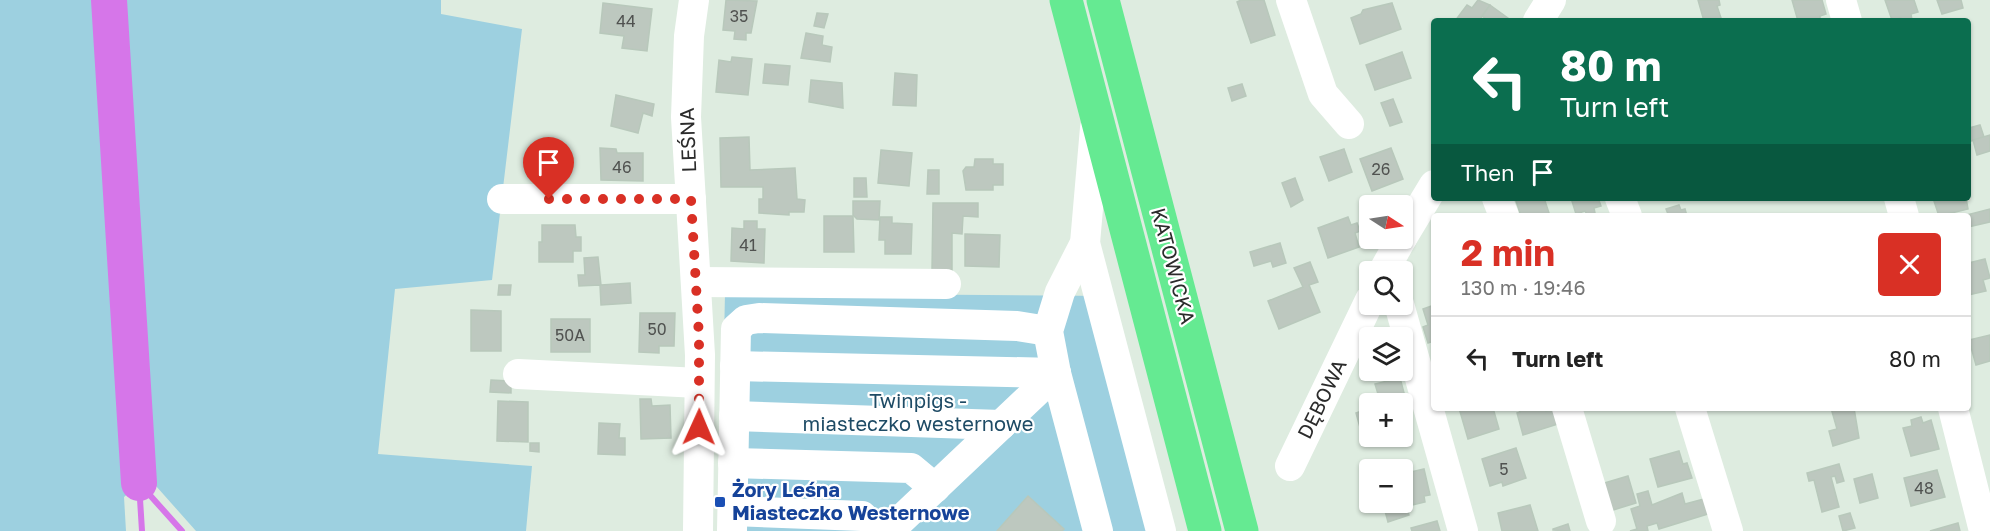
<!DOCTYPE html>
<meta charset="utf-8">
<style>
:root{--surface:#fff;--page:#f2f2f2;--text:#222;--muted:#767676;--line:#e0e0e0;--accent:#d93025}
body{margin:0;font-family:"Golos Text",sans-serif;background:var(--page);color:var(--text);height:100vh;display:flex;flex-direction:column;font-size:22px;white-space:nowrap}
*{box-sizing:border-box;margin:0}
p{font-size:20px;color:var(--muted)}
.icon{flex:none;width:33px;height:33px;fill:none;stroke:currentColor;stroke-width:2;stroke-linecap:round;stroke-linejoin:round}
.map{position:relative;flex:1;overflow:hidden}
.panel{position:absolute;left:1431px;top:213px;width:540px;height:198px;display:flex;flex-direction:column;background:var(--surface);border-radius:6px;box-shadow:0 2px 4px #0004}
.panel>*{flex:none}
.guide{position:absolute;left:1431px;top:18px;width:540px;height:183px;border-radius:6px;box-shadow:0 2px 4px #0004;background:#0b6e4f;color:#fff;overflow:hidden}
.needle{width:39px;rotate:102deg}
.buttons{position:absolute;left:1359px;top:195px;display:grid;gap:12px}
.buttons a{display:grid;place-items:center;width:54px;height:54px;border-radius:6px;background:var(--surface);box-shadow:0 2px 4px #0004;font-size:30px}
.pin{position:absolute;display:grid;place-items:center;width:51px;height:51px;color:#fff;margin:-62px -26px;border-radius:50% 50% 50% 0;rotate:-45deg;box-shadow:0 0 6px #0007}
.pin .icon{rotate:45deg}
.me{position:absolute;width:66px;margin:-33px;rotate:1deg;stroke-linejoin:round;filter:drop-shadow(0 0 4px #0008)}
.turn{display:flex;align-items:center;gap:21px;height:126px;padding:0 30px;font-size:27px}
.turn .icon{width:78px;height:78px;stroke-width:2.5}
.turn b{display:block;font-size:42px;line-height:51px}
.then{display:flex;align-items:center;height:57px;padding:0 30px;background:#0003;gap:12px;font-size:22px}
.round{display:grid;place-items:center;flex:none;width:63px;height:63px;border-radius:6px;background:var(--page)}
.overview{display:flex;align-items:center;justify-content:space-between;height:102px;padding:0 30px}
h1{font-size:36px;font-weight:700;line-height:45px;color:var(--accent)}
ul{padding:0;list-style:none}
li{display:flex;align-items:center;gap:18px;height:84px;padding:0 30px;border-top:2px solid var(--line)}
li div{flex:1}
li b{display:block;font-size:22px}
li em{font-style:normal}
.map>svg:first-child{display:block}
</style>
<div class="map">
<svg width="1990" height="531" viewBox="0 0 1990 531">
<rect width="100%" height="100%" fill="#deece0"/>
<g fill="#9dd0e0">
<polygon points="0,0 441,0 441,14 522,29 492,280 395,289 378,454 532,466 526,531 196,531 148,477 124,497 126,531 0,531"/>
<polygon points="725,293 1108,296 1172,531 720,531"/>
</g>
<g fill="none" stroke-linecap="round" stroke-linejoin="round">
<g stroke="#d676e9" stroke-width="6">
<polyline points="139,483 182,531"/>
<polyline points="139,483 142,531"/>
</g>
<polyline stroke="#d676e9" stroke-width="36" points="109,0 139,483"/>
</g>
<g fill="#bdc8bf" stroke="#b8c8bb" stroke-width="1.5">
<polygon points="726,0 757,1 751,33 746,33 746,40 734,39 735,31 723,30"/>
<polygon points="1241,0 1264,0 1275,35 1251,43 1237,2"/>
<polygon points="1478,0 1490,5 1479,21 1455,21 1467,5 1472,8"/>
<polygon points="1698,0 1719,0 1720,5 1717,6 1722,21 1704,21"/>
<polygon points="1792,0 1822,0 1826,14 1820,16 1820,21 1798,21"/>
<polygon points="1885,0 1914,0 1918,12 1911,14 1912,20 1902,21 1901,18 1892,20"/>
<polygon points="1937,0 1961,0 1963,8 1942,14"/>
<polygon points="603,3 652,9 647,51 622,48 624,36 600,33"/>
<polygon points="1392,3 1401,29 1360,44 1351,18 1361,14 1363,10"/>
<polygon points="1490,5 1512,21 1489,21 1482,16"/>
<polygon points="817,13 828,14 824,28 814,26"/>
<polygon points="806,33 823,36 822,45 832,47 830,62 801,58"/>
<polygon points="1402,52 1411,78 1375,90 1366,65"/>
<polygon points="732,57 752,59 748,95 716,92 719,60 731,62"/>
<polygon points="765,64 790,66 788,85 763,83"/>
<polygon points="895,73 917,75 916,106 893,105"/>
<polygon points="811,80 842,83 843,108 809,102"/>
<polygon points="1242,84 1246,96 1232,101 1228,88"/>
<polygon points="616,95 654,104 652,116 643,113 638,133 611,126"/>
<polygon points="1393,99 1402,122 1390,126 1381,103"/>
<polygon points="1968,125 1969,128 1980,125 1984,137 1968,142"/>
<polygon points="1990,135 1990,151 1977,155 1973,140"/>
<polygon points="749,137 750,170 795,168 797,199 805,200 804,212 789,212 789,215 759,213 759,199 763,199 763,187 721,187 720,138"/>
<polygon points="600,148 616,149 617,153 643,153 643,181 601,180"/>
<polygon points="1391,148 1403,179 1372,191 1360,159"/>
<polygon points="1344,149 1352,172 1329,181 1320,157"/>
<polygon points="881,150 912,153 909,186 878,183"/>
<polygon points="975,159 993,159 993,164 1003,164 1003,185 993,185 993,190 966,190 963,171 966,167 974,167"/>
<polygon points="928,170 939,170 939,194 927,194"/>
<polygon points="854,178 866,178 867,197 854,197"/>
<polygon points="1295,178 1303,200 1291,207 1282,183"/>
<polygon points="1523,198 1544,198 1550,216 1521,216 1516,201"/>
<polygon points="1571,198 1598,198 1601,206 1594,208 1595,213 1588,216 1585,211 1576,214"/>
<polygon points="1933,198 1966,198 1968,209 1939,216"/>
<polygon points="853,201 880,201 879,220 857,219 853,215"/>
<polygon points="933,203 978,203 978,217 963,216 962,234 952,233 952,270 932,270"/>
<polygon points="1679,205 1681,210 1685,209 1687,216 1663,216 1668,214 1666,209"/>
<polygon points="1990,209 1990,222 1968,227 1968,216 1963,216"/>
<polygon points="824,216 853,216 854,252 824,252"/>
<polygon points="880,217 892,217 892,223 912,224 911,254 885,254 885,240 879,240"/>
<polygon points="1348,217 1351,225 1357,223 1360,231 1355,233 1359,247 1328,258 1318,228"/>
<polygon points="744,221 757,221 757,229 765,229 764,263 731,261 732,228 744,229"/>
<polygon points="542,225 575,225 576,237 581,237 581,251 573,251 573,262 539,262 539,242 542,242"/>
<polygon points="965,234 1000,235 999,267 965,266"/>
<polygon points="1280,243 1286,263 1273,267 1271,261 1254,266 1250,252"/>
<polygon points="598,257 601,285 630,283 631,303 601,305 600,285 579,286 578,275 585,275 584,258"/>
<polygon points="1985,259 1990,278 1983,280 1986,291 1968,295 1968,263"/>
<polygon points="1310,262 1318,282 1309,285 1320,312 1279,329 1268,301 1303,287 1294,268"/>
<polygon points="499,285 511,285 510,295 498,295"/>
<polygon points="1434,305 1434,341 1428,343 1423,327 1428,325 1423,309"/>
<polygon points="471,310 501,311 501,351 471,351"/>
<polygon points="640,313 675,313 674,346 659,346 659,353 639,352"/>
<rect x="551" y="319" width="39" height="33"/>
<polygon points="1990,335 1990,361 1976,365 1969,340"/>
<polygon points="1400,378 1407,404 1381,404 1375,384"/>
<polygon points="491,380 511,381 511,393 490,392"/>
<polygon points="640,399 651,399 652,406 670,405 671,438 641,439"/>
<polygon points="498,401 528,402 528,442 497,441"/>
<polygon points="1370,408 1370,429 1361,431 1356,413"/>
<polygon points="1459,408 1493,408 1499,429 1468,439"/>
<polygon points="1518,408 1544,408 1546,411 1556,408 1561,423 1523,435 1517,413 1520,412"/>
<polygon points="1831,408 1854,408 1859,438 1833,446 1829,431 1837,429"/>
<polygon points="1921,417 1923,423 1931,420 1939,449 1911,456 1903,428 1912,426 1911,420"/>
<polygon points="599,423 620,424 619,438 625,438 625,455 598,454"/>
<polygon points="530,443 539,443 539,452 530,451"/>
<polygon points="1516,448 1526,478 1503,486 1502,482 1490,486 1482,459"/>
<polygon points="1679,451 1683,464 1687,463 1692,478 1658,487 1650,459"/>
<polygon points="1839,464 1844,481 1837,483 1835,476 1831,477 1839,507 1822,512 1814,480 1809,481 1807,473"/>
<polygon points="1424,469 1430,495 1424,496 1425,502 1412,505 1411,500 1404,502 1402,474"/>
<polygon points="1937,470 1945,497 1911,506 1904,478"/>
<polygon points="1872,474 1878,498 1860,503 1854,479"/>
<polygon points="1628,476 1636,503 1610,511 1601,484"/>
<polygon points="1648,491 1652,505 1682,493 1685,504 1704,499 1708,514 1659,529 1657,523 1647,526 1648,531 1630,531 1637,529 1631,509 1640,506 1637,494"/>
<polygon points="1028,496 1064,529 1062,531 997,531"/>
<polygon points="1406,504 1409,515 1388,522 1385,511"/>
<polygon points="1530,505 1538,531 1502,531 1498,513"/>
<polygon points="1850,513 1855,528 1843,531 1839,516"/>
<polygon points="1437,521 1440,531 1412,531 1411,528"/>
<polygon points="1958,523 1960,531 1930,531"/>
<polygon points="1568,524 1570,531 1553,530 1553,529"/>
</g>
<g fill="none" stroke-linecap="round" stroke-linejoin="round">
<g stroke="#fff" stroke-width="30">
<polyline points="694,0 689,36 686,117 700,355 698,531"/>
<polyline points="1291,0 1323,94 1349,124"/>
<polyline points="1841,0 1847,21"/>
<polyline points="1538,21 1551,0"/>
<polyline points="1095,128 1085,243 1060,292 1048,331 1056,373 1098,531"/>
<polyline points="1497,198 1504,216"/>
<polyline points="1620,198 1627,216"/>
<polyline points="1899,198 1904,216"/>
<polyline points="502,199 691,199"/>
<polyline points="1402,238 1434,185"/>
<polyline points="1085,243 1161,531"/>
<polyline points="1383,272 1402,238"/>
<polyline points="697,282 946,284"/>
<polyline points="1399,304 1463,531"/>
<polyline points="735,366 1056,373"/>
<polyline points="518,374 699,383"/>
<polyline points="1567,408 1601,521"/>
<polyline points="1690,408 1728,531"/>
<polyline points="1953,408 1984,531"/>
<polyline points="734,416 1001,425"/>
<polyline points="733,463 911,468 935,488"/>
<polyline points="1290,466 1370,300"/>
<polyline points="733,511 862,516 878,531"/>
<polyline points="732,531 736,329 746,320 759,318 1017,326 1048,331"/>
<polyline points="889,531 1056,373"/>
</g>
<g stroke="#65ea92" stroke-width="33">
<polyline points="1066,0 1205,531"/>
<polyline points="1103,0 1242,531"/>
</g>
</g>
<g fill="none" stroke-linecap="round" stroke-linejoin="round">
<polyline stroke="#d93025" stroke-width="10" stroke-dasharray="0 18" points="549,199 691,199 699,337 699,427"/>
</g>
<rect fill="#1a4fb4" stroke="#fff" stroke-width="2" x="714" y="496" width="12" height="12" rx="3"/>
<g text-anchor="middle" stroke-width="4.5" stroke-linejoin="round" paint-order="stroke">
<g font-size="16" fill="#505250">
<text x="739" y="22">35</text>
<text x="626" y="27">44</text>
<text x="622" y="173">46</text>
<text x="1381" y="175">26</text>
<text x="748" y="251">41</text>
<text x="657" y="335">50</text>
<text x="570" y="341">50A</text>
<text x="1504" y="475">5</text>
<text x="1924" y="494">48</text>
</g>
<g font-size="20" fill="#2b2b2b" stroke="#fff">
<text transform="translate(688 140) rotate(-92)" y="7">LEŚNA</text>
<text transform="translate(1173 266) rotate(75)" y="7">KATOWICKA</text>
<text transform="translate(1322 399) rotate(-64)" y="7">DĘBOWA</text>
</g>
<g font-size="20" fill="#1e4b65" stroke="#fff">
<text x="918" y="408">Twinpigs -<tspan x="918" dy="23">miasteczko westernowe</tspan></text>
</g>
<g font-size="20" font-weight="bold" fill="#164399" stroke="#fff" text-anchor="start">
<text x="732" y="497">Żory Leśna<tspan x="732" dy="23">Miasteczko Westernowe</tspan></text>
</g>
</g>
</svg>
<div class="buttons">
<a><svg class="needle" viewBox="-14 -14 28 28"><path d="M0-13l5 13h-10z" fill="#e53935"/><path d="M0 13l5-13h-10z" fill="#767676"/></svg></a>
<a><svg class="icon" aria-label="search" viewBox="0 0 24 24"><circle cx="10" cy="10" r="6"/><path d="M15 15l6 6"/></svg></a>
<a><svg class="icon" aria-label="layers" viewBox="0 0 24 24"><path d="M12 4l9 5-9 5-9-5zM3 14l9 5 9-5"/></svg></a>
<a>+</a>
<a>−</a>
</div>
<div class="pin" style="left:549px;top:199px;background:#d93025"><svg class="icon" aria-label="arrive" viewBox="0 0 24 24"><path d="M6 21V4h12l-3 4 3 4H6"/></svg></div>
<svg class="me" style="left:699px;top:427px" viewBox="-20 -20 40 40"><path d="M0-17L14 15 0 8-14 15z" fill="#d93025" stroke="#fff" stroke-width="4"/></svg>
<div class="guide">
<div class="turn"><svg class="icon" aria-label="left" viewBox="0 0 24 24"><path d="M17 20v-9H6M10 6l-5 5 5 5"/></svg><div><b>80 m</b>Turn left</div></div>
<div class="then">Then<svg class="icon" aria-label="arrive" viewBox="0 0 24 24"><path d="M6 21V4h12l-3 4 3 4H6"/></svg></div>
</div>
<section class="panel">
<div class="overview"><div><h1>2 min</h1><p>130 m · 19:46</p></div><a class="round" style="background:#d93025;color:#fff"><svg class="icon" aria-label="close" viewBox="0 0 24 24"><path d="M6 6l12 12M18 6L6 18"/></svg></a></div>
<ul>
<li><svg class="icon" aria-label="left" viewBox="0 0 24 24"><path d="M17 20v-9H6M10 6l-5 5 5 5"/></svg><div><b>Turn left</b></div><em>80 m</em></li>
</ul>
</section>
</div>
